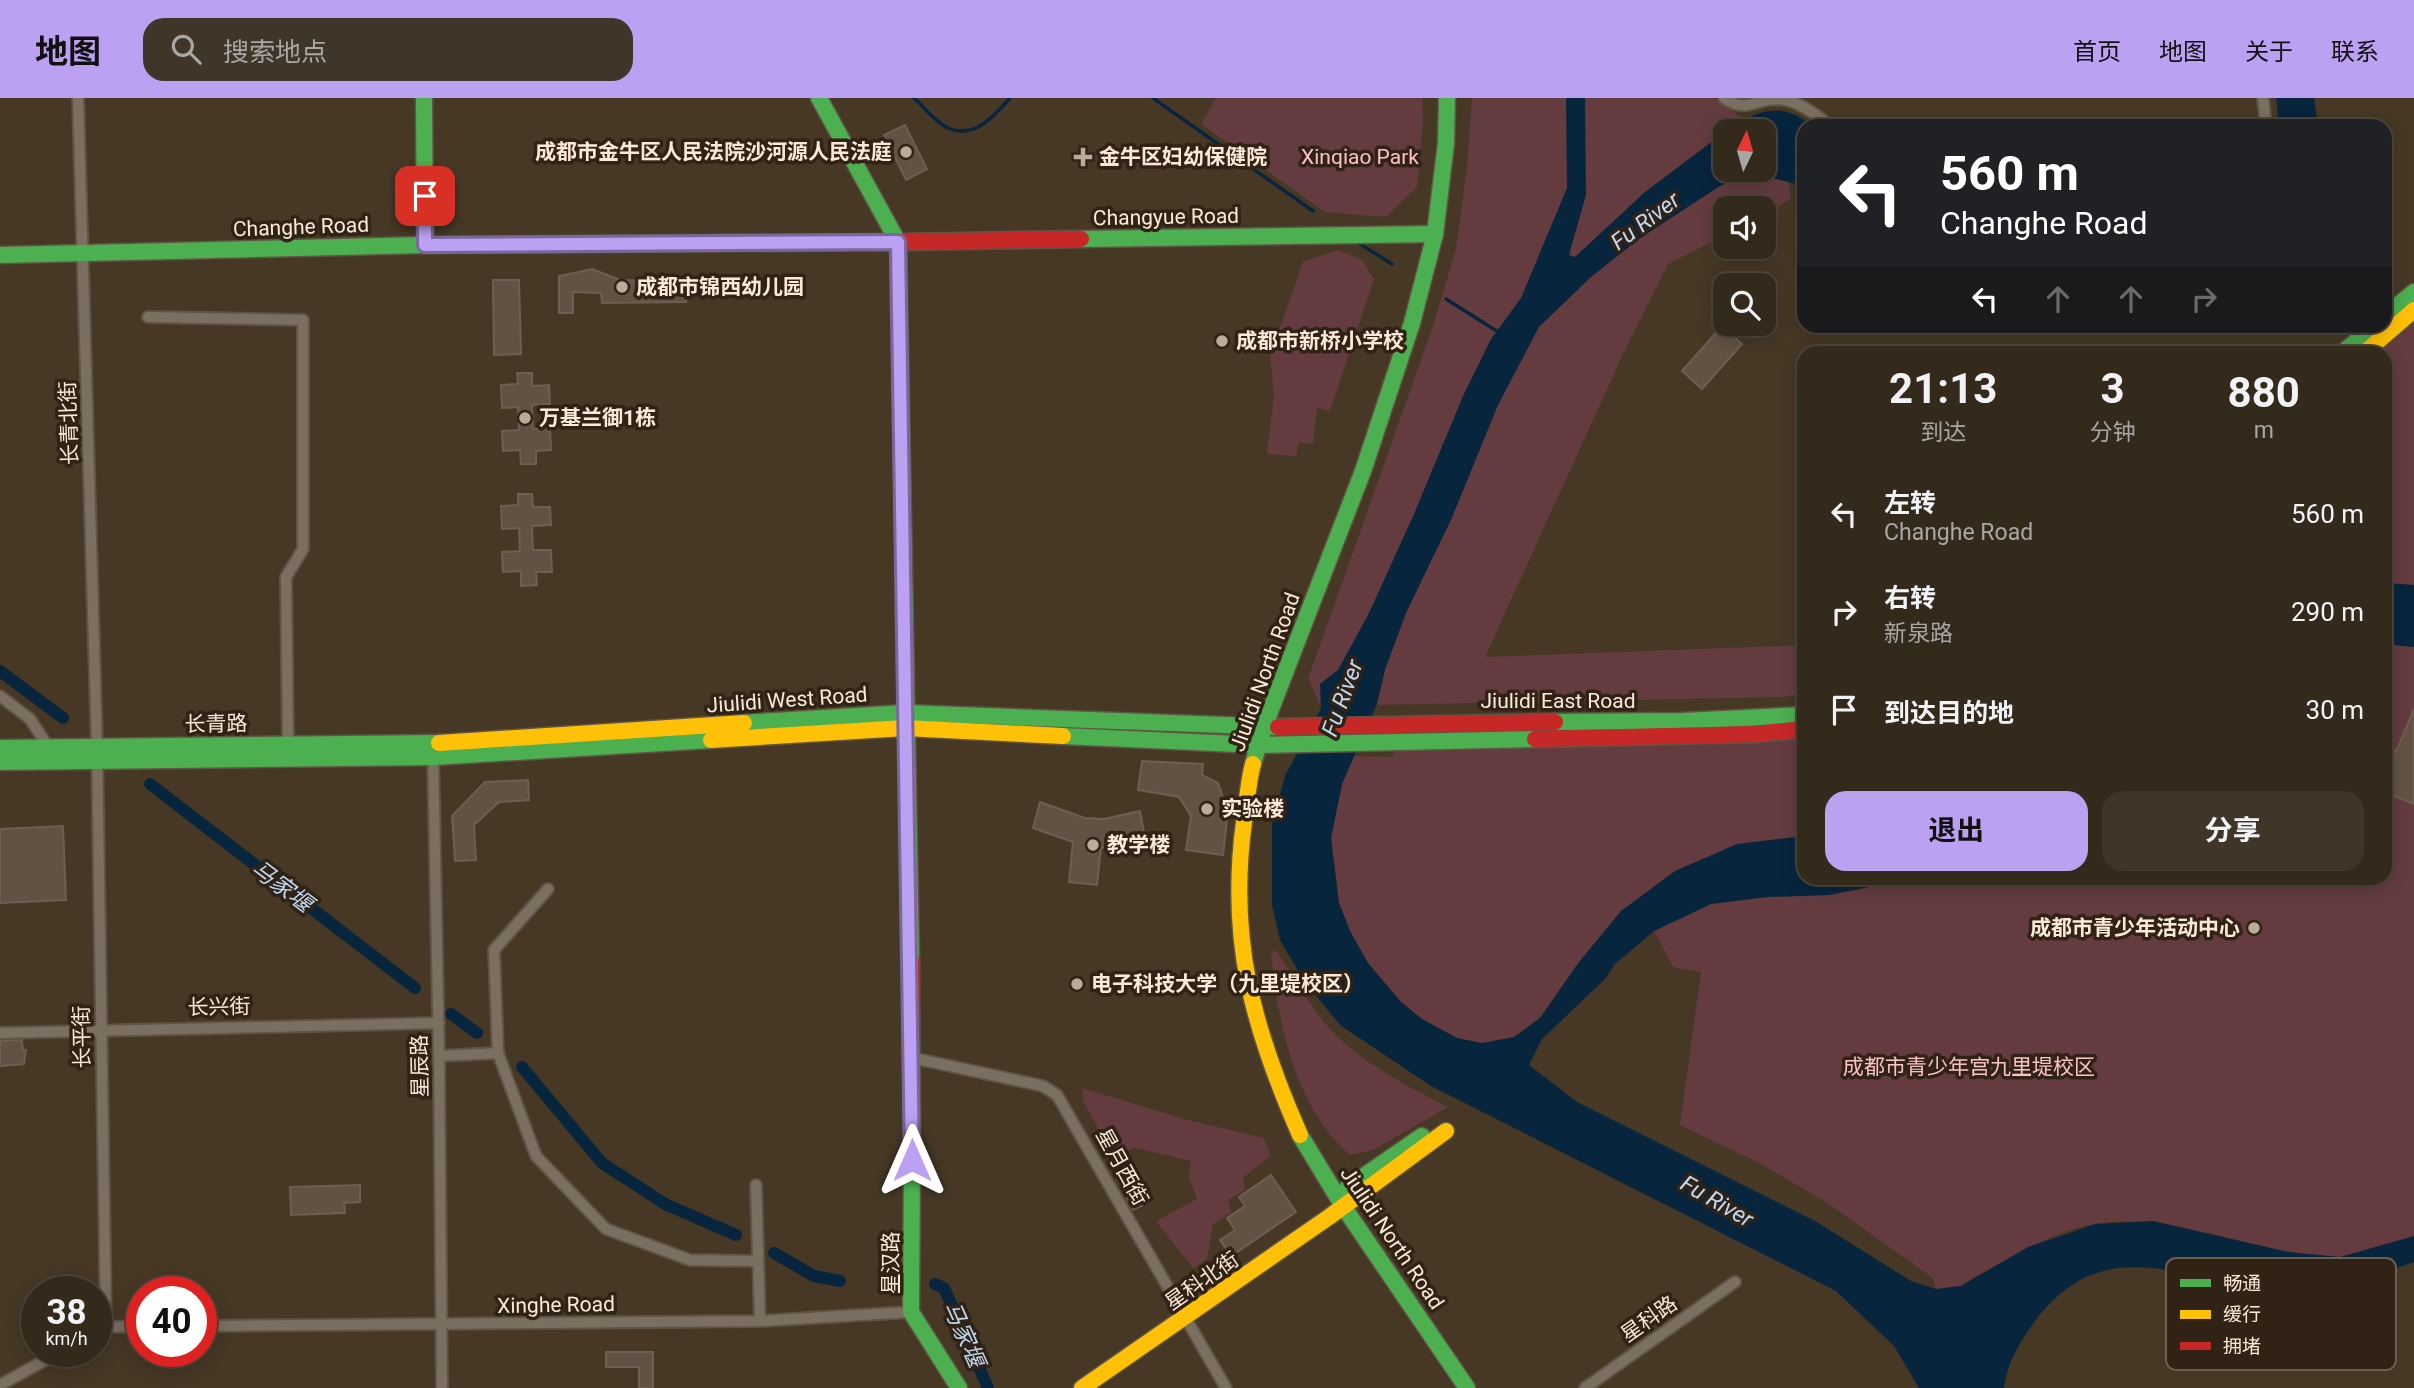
<!DOCTYPE html>
<html lang="zh">
<meta charset="utf-8">
<style>
:root{--surface:#342a1c;--page:#3f3629;--text:#f1f3f6;--muted:#a9a7a3;--line:#4e463b;--accent:#bca0f2}
body{margin:0;font-family:Roboto,"Noto Sans SC",sans-serif;background:var(--page);color:var(--text);height:100vh;display:flex;flex-direction:column;font-size:26px;white-space:nowrap}
*{box-sizing:border-box;margin:0}
p{font-size:23px;color:var(--muted)}
.icon{flex:none;width:38px;height:38px;fill:none;stroke:currentColor;stroke-width:2;stroke-linecap:round;stroke-linejoin:round}
.map{position:relative;flex:1;overflow:hidden}
.sheet{position:absolute;left:1797px;top:248px;width:595px;height:539px;display:flex;flex-direction:column;background:var(--surface);border-radius:21px;box-shadow:0 4px 18px #0003,0 0 0 2px var(--line)}
.sheet>*{flex:none}
.top-card{position:absolute;left:1797px;top:21px;width:595px;height:214px;border-radius:21px;box-shadow:0 4px 18px #0003,0 0 0 2px var(--line);background:#202124;color:#fff;overflow:hidden}
.needle{width:46px;rotate:5deg}
.tools{position:absolute;left:1713px;top:21px;display:grid;gap:14px}
.tools a{display:grid;place-items:center;width:63px;height:63px;border-radius:14px;background:var(--surface);box-shadow:0 4px 18px #0003,0 0 0 2px var(--line);font-size:35px}
.speed{position:absolute;left:21px;top:1178px;display:flex;gap:14px;font-size:35px;font-weight:700;text-align:center}
.speed>*{display:grid;place-content:center;width:91px;height:91px;border-radius:50%;background:var(--surface);box-shadow:0 4px 18px #0003,0 0 0 2px var(--line);line-height:1}
.speed small{font-size:18px;font-weight:400}
.speed .limit{border:10px solid #d22;background:#fff;color:#111}
.pin{position:absolute;display:grid;place-items:center;width:60px;height:60px;color:#fff;margin:-30px;border-radius:14px;box-shadow:0 4px 10px #0006}
.me{position:absolute;width:77px;margin:-38px;rotate:0deg;stroke-linejoin:round;filter:drop-shadow(0 0 5px #0008)}
.turn{display:flex;align-items:center;gap:24px;height:147px;padding:0 28px;font-size:32px}
.turn .icon{width:91px;height:91px;stroke-width:2.5}
.turn b{display:block;font-size:49px;line-height:60px}
.lanes{display:flex;align-items:center;height:66px;padding:0 28px;background:#0003;justify-content:center;gap:35px;direction:ltr}
.lanes .off{opacity:.35}
.eta{display:flex;justify-content:space-evenly;align-items:center;height:119px;text-align:center}
.eta b{font-size:42px;font-weight:700;line-height:49px}
.action{display:flex;gap:14px;margin-top:auto;padding:14px 28px}
.action a{flex:1;height:80px;border-radius:21px;background:var(--accent);color:#111;font-size:28px;font-weight:700;line-height:80px;text-align:center}
.action a+a{background:var(--page);color:var(--text)}
ul{padding:0;list-style:none}
li{display:flex;align-items:center;gap:21px;height:98px;padding:0 28px}
li div{flex:1}
li b{display:block;font-size:26px}
li em{font-style:normal}
header{display:flex;align-items:center;gap:42px;box-sizing:border-box;height:98px;padding:0 35px;background:var(--accent);color:#111}
header strong{font-size:33px}
nav{display:flex;gap:38px;margin-inline-start:auto;font-size:24px}
.search{width:490px;height:63px;background:var(--page);display:flex;align-items:center;gap:18px;box-sizing:border-box;padding:0 24px;border-radius:21px;color:var(--muted);font-size:26px}
.map>svg:first-child{display:block}
</style>
<header>
<strong>地图</strong>
<div class="search"><svg class="icon" aria-label="search" viewBox="0 0 24 24"><circle cx="10" cy="10" r="6"/><path d="M15 15l6 6"/></svg>搜索地点</div>
<nav><a>首页</a><a>地图</a><a>关于</a><a>联系</a></nav>
</header>
<div class="map">
<svg width="2414" height="1290" viewBox="0 0 2414 1290">
<rect width="100%" height="100%" fill="#463825"/>
<g fill="#643c40">
<polygon points="1216,0 1422,0 1423,23 1417,89 1386,119 1325,114 1201,26"/>
<polygon points="1472,0 1714,0 1760,33 1726,33 1726,72 1764,72 1783,50 1791,101 1764,116 1764,110 1726,110 1725,137 1668,166 1623,256 1485,559 1804,547 1804,595 1785,599 1321,608 1308,581 1433,228 1456,151 1467,70"/>
<polygon points="1338,152 1362,162 1374,181 1330,313 1317,310 1313,346 1299,344 1296,358 1267,356 1274,296 1270,258 1303,164"/>
<polygon points="2414,221 2414,487 2385,485 2385,256 2373,256"/>
<path d="M2385,546L2414,549V1138C2394,1146 2358,1159 2337,1159C2255,1157 2178,1113 2095,1126C2056,1131 2010,1161 1974,1179L1961,1188L1936,1191L1933,1180L1829,1106L1761,1066L1680,1027L1701,874L1673,869L1654,833L1711,806L1767,799L1829,797L1909,781L2385,780Z"/>
<polygon points="1804,641 1804,738 1675,773 1621,814 1579,864 1540,920 1514,939 1482,946 1457,940 1422,921 1401,904 1368,865 1350,833 1339,805 1331,740 1342,686 1354,658 1391,659 1399,650"/>
<path d="M1271,852L1277,854C1292,876 1306,901 1323,923C1353,960 1406,988 1448,1009L1373,1052L1350,1057C1294,1008 1277,923 1271,852Z"/>
<polygon points="1082,990 1188,1022 1264,1040 1271,1058 1243,1079 1245,1092 1228,1102 1231,1114 1213,1126 1207,1161 1193,1170 1156,1123 1197,1101 1189,1079 1191,1063 1135,1050 1114,1059 1083,1003"/>
</g>
<g fill="#08253e">
<path d="M1566,0H1585L1586,97L1569,157L1575,159L1645,94L1726,33V72H1764V33H1726C1758,12 1779,2 1813,28H1804V88L1752,75L1720,88L1639,141L1591,179L1539,229L1498,307L1451,422L1406,515L1385,572L1377,606L1342,686L1331,740L1339,805L1350,833L1368,865L1401,904L1422,921L1457,940L1482,945L1514,939L1540,920L1579,864L1621,813L1675,773L1737,746L1804,738V780L1909,781L1829,797L1767,799L1711,806L1654,833L1615,866L1605,881L1542,941L1529,967L1577,1004L1815,1123L1911,1183L1936,1191L1961,1188L2028,1149L2095,1126L2153,1123L2288,1154L2340,1159L2414,1138V1164C2371,1179 2326,1192 2280,1191C2189,1188 2110,1129 2038,1219C2022,1240 2007,1264 2004,1290H1919L1894,1248L1836,1193L1431,988L1340,927L1304,883L1280,842L1272,807V726L1285,678L1321,611L1320,586L1338,572L1369,515L1414,416L1463,298L1491,241L1521,200L1567,90Z"/>
<polygon points="2276,0 2314,0 2318,28 2279,28"/>
<polygon points="2385,485 2414,487 2414,549 2385,546"/>
</g>
<g fill="none" stroke-linecap="round" stroke-linejoin="round">
<g stroke="#08253e" stroke-width="3.5">
<path d="M914,0C924,9 936,25 948,30C975,42 995,17 1010,0"/>
<polyline points="1153,0 1313,113"/>
<polyline points="1360,146 1392,166"/>
<polyline points="1446,201 1500,235"/>
</g>
<g stroke="#08253e" stroke-width="12">
<polyline points="0,573 63,620"/>
<polyline points="150,686 415,890"/>
<polyline points="451,916 477,935"/>
<polyline points="522,969 602,1065 665,1106 736,1137"/>
<polyline points="774,1155 814,1178 840,1183"/>
<polyline points="935,1186 944,1190 988,1290"/>
</g>
</g>
<g fill="#625243" stroke="#6d5f52" stroke-width="2">
<polygon points="905,27 927,71 906,82 884,37"/>
<polygon points="592,171 620,182 685,184 686,204 602,205 601,195 573,194 573,215 559,215 559,178"/>
<polygon points="493,182 519,182 521,256 494,257"/>
<polygon points="1722,228 1742,246 1702,291 1682,273"/>
<polygon points="517,275 532,275 532,288 549,287 550,306 532,307 533,331 550,330 551,352 536,353 536,366 521,366 520,352 503,353 502,333 519,332 518,309 502,310 501,287 518,286"/>
<polygon points="518,396 532,396 533,409 550,409 551,427 532,428 533,452 551,452 552,474 536,474 537,487 521,488 521,473 503,474 502,454 520,453 519,430 502,431 501,408 518,407"/>
<polygon points="2414,611 2414,706 2385,694 2385,649 2396,654"/>
<polygon points="1142,663 1203,666 1202,677 1218,685 1224,702 1229,703 1223,757 1186,752 1191,718 1179,699 1138,692"/>
<polygon points="528,682 529,702 499,704 474,727 476,762 455,763 452,718 485,684"/>
<polygon points="1040,704 1085,720 1104,721 1140,713 1145,740 1101,750 1097,787 1069,784 1073,744 1033,730"/>
<polygon points="63,728 66,802 0,805 0,731"/>
<polygon points="22,942 23,953 26,952 24,966 0,968 0,943"/>
<polygon points="1127,1070 1147,1105 1133,1112 1115,1077"/>
<polygon points="1271,1077 1296,1114 1231,1158 1220,1142 1235,1132 1227,1120 1245,1108 1239,1099"/>
<polygon points="360,1087 360,1104 344,1105 345,1115 291,1117 290,1089"/>
<polygon points="606,1254 653,1254 653,1290 639,1290 639,1269 606,1269"/>
</g>
<g fill="none" stroke-linecap="round" stroke-linejoin="round">
<g stroke="#605444" stroke-width="14">
<g id="street">
<polyline points="78,0 97,649 106,1229"/>
<path d="M1724,0C1746,16 1754,1 1777,1C1799,2 1814,16 1831,28"/>
<polyline points="2263,0 2266,28"/>
<polyline points="148,219 303,222 303,451 286,479 288,645"/>
<polyline points="0,598 30,621 49,650"/>
<polyline points="433,655 439,958 442,1290"/>
<polyline points="548,791 494,852 498,955 536,1058 606,1131 690,1162 758,1163"/>
<polyline points="0,935 439,925"/>
<polyline points="439,958 498,955"/>
<polyline points="913,960 1043,988 1057,997 1226,1290"/>
<polyline points="756,1087 760,1223"/>
<polyline points="201,1228 760,1223 911,1214"/>
<polyline points="96,1234 106,1229 142,1228"/>
<polyline points="0,1287 62,1253"/>
<polyline points="1585,1290 1735,1184"/>
</g>
</g>
<g stroke="#605444" stroke-width="19">
<g id="fast">
<polyline points="424,0 425,147"/>
<polyline points="819,0 898,144 911,862"/>
<polyline points="1081,141 1435,136"/>
<polyline points="0,157 425,147 903,144"/>
<polyline points="2385,218 2414,194"/>
<polyline points="2341,256 2374,228"/>
<polyline points="1555,624 1683,623 1804,617"/>
<polyline points="744,625 905,615 1278,629"/>
<polyline points="1063,638 1258,647 1535,641"/>
<polyline points="0,650 439,645"/>
<polyline points="0,664 433,659 711,642"/>
<polyline points="1253,666 1264,629 1363,373 1412,225 1435,136 1446,45 1447,0"/>
<polyline points="1300,1037 1343,1108 1467,1290"/>
<polyline points="912,1064 911,1214 959,1290"/>
<polyline points="1343,1108 1348,1089 1422,1038"/>
</g>
</g>
<g stroke="#605444" stroke-width="19">
<g id="slow">
<polyline points="2363,256 2414,212"/>
<polyline points="711,642 905,630 1063,638"/>
<polyline points="439,645 744,625"/>
<path d="M1253,666C1248,684 1247,705 1244,724C1228,842 1253,930 1300,1037"/>
<polyline points="1082,1290 1329,1119 1446,1033"/>
</g>
</g>
<g stroke="#605444" stroke-width="19">
<g id="jam">
<polyline points="903,144 1081,141"/>
<polyline points="1278,629 1555,624"/>
<polyline points="1535,641 1754,636 1804,631"/>
<polyline points="911,862 912,1064"/>
</g>
</g>
<use href="#street" stroke="#7b6f61" stroke-width="10"/>
<use href="#fast" stroke="#4caf50" stroke-width="16"/>
<use href="#slow" stroke="#ffc107" stroke-width="16"/>
<use href="#jam" stroke="#c62828" stroke-width="16"/>
</g>
<g fill="none" stroke-linecap="round" stroke-linejoin="round">
<g stroke="#7a689d" stroke-width="18">
<polyline id="route" points="425,98 425,147 898,144 912,1062"/>
</g>
<use href="#route" stroke="#bca0f2" stroke-width="12"/>
</g>
<g fill="#bbab98" stroke="#302315" stroke-width="2.5">
<circle cx="906" cy="54" r="7"/>
<path d="M1079.5 48.5h7v7h7v7h-7v7h-7v-7h-7v-7h7z"/>
<circle cx="622" cy="189" r="7"/>
<circle cx="1222" cy="243" r="7"/>
<circle cx="525" cy="320" r="7"/>
<circle cx="1207" cy="711" r="7"/>
<circle cx="1093" cy="747" r="7"/>
<circle cx="2254" cy="830" r="7"/>
<circle cx="1077" cy="886" r="7"/>
</g>
<g text-anchor="middle" stroke-width="7" stroke-linejoin="round" paint-order="stroke">
<g font-size="21" font-weight="bold" fill="#fae9d6" stroke="#302315" text-anchor="start">
<text x="892" y="61" text-anchor="end">成都市金牛区人民法院沙河源人民法庭</text>
<text x="1099" y="66">金牛区妇幼保健院</text>
<text x="636" y="196">成都市锦西幼儿园</text>
<text x="1236" y="250">成都市新桥小学校</text>
<text x="539" y="327">万基兰御1栋</text>
<text x="1221" y="718">实验楼</text>
<text x="1107" y="754">教学楼</text>
<text x="2240" y="837" text-anchor="end">成都市青少年活动中心</text>
<text x="1091" y="893">电子科技大学（九里堤校区）</text>
</g>
<g font-size="21" fill="#fcc0c7" stroke="#302315">
<text x="1360" y="66">Xinqiao Park</text>
<text x="1969" y="976">成都市青少年宫九里堤校区</text>
</g>
<g font-size="21" fill="#fae9d6" stroke="#302315">
<text transform="translate(1166 119) rotate(-1)" y="7">Changyue Road</text>
<text transform="translate(301 129) rotate(-2)" y="7">Changhe Road</text>
<text transform="translate(69 325) rotate(-92)" y="7">长青北街</text>
<text transform="translate(1265 574) rotate(-70)" y="7">Jiulidi North Road</text>
<text transform="translate(787 602) rotate(-4)" y="7">Jiulidi West Road</text>
<text x="1558" y="610">Jiulidi East Road</text>
<text transform="translate(216 626) rotate(-1)" y="7">长青路</text>
<text transform="translate(219 909) rotate(-1)" y="7">长兴街</text>
<text transform="translate(82 939) rotate(-91)" y="7">长平街</text>
<text transform="translate(420 968) rotate(-91)" y="7">星辰路</text>
<text transform="translate(1122 1069) rotate(61)" y="7">星月西街</text>
<text transform="translate(1392 1140) rotate(56)" y="7">Jiulidi North Road</text>
<text transform="translate(891 1165) rotate(-90)" y="7">星汉路</text>
<text transform="translate(1202 1183) rotate(-35)" y="7">星科北街</text>
<text transform="translate(556 1207) rotate(-1)" y="7">Xinghe Road</text>
<text transform="translate(1649 1221) rotate(-35)" y="7">星科路</text>
</g>
<g font-size="23" font-style="italic" fill="#bfd8f3" stroke="#302315">
<text transform="translate(1645 123) rotate(-37)" y="8">Fu River</text>
<text transform="translate(1342 600) rotate(-70)" y="8">Fu River</text>
<text transform="translate(282 788) rotate(37)" y="8">马家堰</text>
<text transform="translate(1717 1103) rotate(30)" y="8">Fu River</text>
<text transform="translate(964 1236) rotate(66)" y="8">马家堰</text>
</g>
</g>
<rect x="2166" y="1160" width="230" height="112" rx="10" fill="#302315" stroke="#6d5e4f" stroke-width="2"/>
<rect x="2180" y="1181" width="31" height="8" fill="#4caf50"/>
<rect x="2180" y="1212" width="31" height="9" fill="#ffc107"/>
<rect x="2180" y="1244" width="31" height="8" fill="#c62828"/>
<g font-size="19" fill="#fae9d6">
<text x="2223" y="1192">畅通</text>
<text x="2223" y="1223">缓行</text>
<text x="2223" y="1255">拥堵</text>
</g>
</svg>
<div class="tools">
<a><svg class="needle" viewBox="-14 -14 28 28"><path d="M0-13l5 13h-10z" fill="#e53935"/><path d="M0 13l5-13h-10z" fill="#a9a7a3"/></svg></a>
<a><svg class="icon" aria-label="sound" viewBox="0 0 24 24"><path d="M4 9h4l5-4v14l-5-4H4zM17 9q2 3 0 6"/></svg></a>
<a><svg class="icon" aria-label="search" viewBox="0 0 24 24"><circle cx="10" cy="10" r="6"/><path d="M15 15l6 6"/></svg></a>
</div>
<div class="speed"><div>38<small>km/h</small></div><div class="limit">40</div></div>
<div class="pin" style="left:425px;top:98px;background:#d93025"><svg class="icon" aria-label="arrive" viewBox="0 0 24 24"><path d="M6 21V4h12l-3 4 3 4H6"/></svg></div>
<svg class="me" style="left:912px;top:1062px" viewBox="-20 -20 40 40"><path d="M0-17L14 15 0 8-14 15z" fill="#bca0f2" stroke="#fff" stroke-width="4"/></svg>
<div class="top-card">
<div class="turn"><svg class="icon" aria-label="left" viewBox="0 0 24 24"><path d="M17 20v-9H6M10 6l-5 5 5 5"/></svg><div><b>560 m</b>Changhe Road</div></div>
<div class="lanes"><svg class="icon" aria-label="left" viewBox="0 0 24 24"><path d="M17 20v-9H6M10 6l-5 5 5 5"/></svg><svg class="icon off" aria-label="ahead" viewBox="0 0 24 24"><path d="M12 20V5M6 11l6-6 6 6"/></svg><svg class="icon off" aria-label="ahead" viewBox="0 0 24 24"><path d="M12 20V5M6 11l6-6 6 6"/></svg><svg class="icon off" aria-label="right" viewBox="0 0 24 24"><path d="M7 20v-9h11M14 6l5 5-5 5"/></svg></div>
</div>
<section class="sheet">
<div class="eta">
<div><b>21:13</b><p>到达</p></div>
<div><b>3</b><p>分钟</p></div>
<div><b>880</b><p>m</p></div>
</div>
<ul>
<li><svg class="icon" aria-label="left" viewBox="0 0 24 24"><path d="M17 20v-9H6M10 6l-5 5 5 5"/></svg><div><b>左转</b><p>Changhe Road</p></div><em>560 m</em></li>
<li><svg class="icon" aria-label="right" viewBox="0 0 24 24"><path d="M7 20v-9h11M14 6l5 5-5 5"/></svg><div><b>右转</b><p>新泉路</p></div><em>290 m</em></li>
<li><svg class="icon" aria-label="arrive" viewBox="0 0 24 24"><path d="M6 21V4h12l-3 4 3 4H6"/></svg><div><b>到达目的地</b></div><em>30 m</em></li>
</ul>
<div class="action"><a>退出</a><a>分享</a></div>
</section>
</div>
